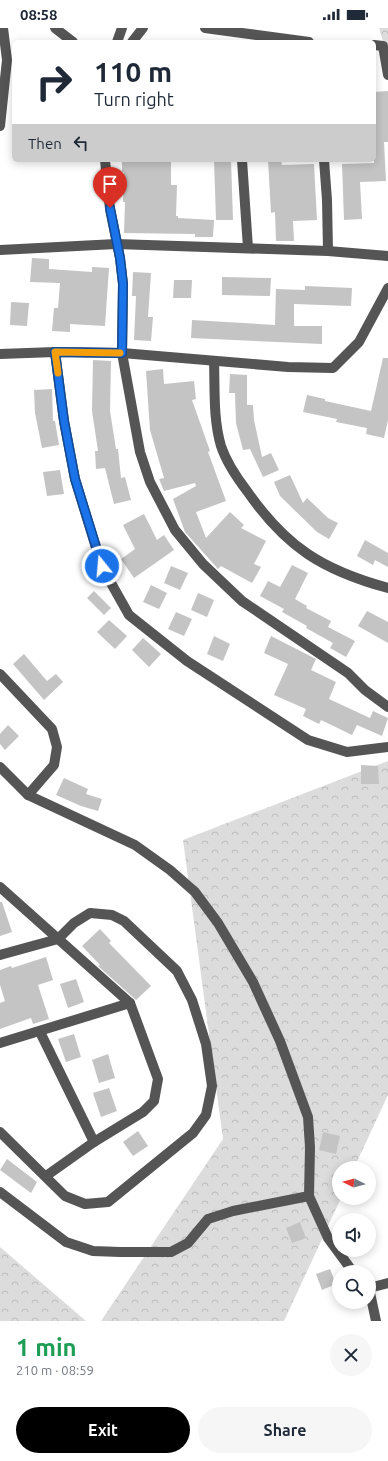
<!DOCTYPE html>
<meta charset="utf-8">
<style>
:root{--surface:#fff;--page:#f6f6f7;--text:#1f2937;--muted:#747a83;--accent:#000}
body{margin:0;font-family:Ubuntu,sans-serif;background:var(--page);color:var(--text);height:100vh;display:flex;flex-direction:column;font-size:15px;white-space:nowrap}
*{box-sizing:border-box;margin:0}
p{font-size:13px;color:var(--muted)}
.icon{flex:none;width:22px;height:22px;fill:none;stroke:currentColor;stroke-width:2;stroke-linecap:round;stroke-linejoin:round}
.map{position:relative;height:1293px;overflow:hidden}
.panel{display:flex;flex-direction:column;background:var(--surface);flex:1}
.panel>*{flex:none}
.hud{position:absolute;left:12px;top:12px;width:364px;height:122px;border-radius:6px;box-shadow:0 2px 10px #0003;background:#fff;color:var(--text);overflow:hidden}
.needle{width:26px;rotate:276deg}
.tools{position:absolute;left:332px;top:1133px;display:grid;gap:8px}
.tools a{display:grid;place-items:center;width:44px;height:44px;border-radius:50%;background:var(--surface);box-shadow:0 2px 10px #0003;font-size:20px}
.pin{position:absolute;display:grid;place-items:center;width:34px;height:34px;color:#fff;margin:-41px -17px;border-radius:50% 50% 50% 0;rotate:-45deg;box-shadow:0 0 4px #0007}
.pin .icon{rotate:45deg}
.me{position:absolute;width:44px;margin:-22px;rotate:343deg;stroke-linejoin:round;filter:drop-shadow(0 0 3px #0008)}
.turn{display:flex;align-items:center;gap:14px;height:84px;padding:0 16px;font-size:18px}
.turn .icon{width:52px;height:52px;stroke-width:2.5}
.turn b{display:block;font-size:28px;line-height:34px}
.then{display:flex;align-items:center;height:38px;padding:0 16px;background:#0003;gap:8px;font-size:15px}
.round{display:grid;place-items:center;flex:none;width:42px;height:42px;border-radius:21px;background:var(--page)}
.head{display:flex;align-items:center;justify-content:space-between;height:68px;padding:0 16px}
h1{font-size:24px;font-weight:700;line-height:30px;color:#1e9e55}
.button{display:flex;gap:8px;margin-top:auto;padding:8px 16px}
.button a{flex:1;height:46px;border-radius:24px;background:var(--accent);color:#fff;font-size:16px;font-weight:700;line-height:46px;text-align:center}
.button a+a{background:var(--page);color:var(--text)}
.status{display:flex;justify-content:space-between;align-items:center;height:28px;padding:0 20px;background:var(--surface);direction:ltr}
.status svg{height:11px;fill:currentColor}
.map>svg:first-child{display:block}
</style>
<div class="status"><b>08:58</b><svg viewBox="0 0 49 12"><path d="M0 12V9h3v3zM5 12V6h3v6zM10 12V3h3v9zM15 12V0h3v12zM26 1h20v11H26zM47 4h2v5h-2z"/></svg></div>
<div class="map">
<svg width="388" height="1293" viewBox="0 0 388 1293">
<defs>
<pattern id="forest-crowns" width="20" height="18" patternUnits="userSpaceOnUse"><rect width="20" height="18" fill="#dcdcdc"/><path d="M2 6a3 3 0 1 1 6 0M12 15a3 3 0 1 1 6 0" fill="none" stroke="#bbb"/></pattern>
</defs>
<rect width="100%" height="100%" fill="#fff"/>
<g fill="url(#forest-crowns)">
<polygon points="379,0 388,0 388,30"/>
<polygon points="388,733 388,1067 354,1140 339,1140 339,1170 341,1170 284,1293 101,1293 223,1111 183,812"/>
<polygon points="0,1219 86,1293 0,1293"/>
</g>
<g fill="#c4c4c4">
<polygon points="388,63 388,114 384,114 386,153 360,154 362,191 344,192 342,136 374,135 374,64"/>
<polygon points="122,132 171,132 171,157 177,157 176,188 178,188 178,190 214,192 213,209 195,209 195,206 124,205 125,174 123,174 124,144 122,144"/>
<polygon points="214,132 231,132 233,192 216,192"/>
<polygon points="268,132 281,132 282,137 314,136 317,192 293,193 294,213 276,213 275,184 271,185"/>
<polygon points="32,230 49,231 49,241 92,244 92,239 109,240 105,298 70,296 70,304 52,303 54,280 58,280 60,255 30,254"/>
<polygon points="133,244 151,245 148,289 153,289 151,313 134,312 136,268 132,268"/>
<polygon points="222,249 271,250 270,268 222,267"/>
<polygon points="174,252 192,252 191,270 173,270"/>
<polygon points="305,258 352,260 351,278 294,276 294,298 322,298 322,316 191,310 192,292 275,297 276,261 305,262"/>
<polygon points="11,274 29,275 27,298 10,297"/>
<polygon points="383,330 388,330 388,392 384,410 366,406 367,400 336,394 337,391 303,384 307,367 325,371 325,373 371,383"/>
<polygon points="93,332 111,333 110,383 116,421 118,421 121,450 125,449 131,472 114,476 105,440 96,441 95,423 98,423 92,383"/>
<polygon points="163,341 164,356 194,353 196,371 192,372 210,423 208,424 226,473 196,484 206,510 230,484 244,497 241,500 266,513 254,536 261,539 252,555 221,538 218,541 185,504 173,471 196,458 195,455 164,463 159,451 164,450 150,402 146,343"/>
<polygon points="230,346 247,347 247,377 253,377 254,392 262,429 271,425 279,442 263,449 250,421 243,422 236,395 235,365 229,365"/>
<polygon points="52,361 53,393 55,393 59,417 42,420 35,385 34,362"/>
<polygon points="60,442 64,466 47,468 43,444"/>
<polygon points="290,447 303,475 307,470 328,490 338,495 329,511 317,504 280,468 274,454"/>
<polygon points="144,486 157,512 164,507 174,522 134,550 121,531 135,521 123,497"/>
<polygon points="365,512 388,525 388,539 375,532 373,537 357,528"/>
<polygon points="292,537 308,545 295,571 307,578 306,580 331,593 328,599 355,613 346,629 330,620 333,615 306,600 307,598 282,584 284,581 260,568 268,553 280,559"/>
<polygon points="171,538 188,545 180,562 164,555"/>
<polygon points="151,557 167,565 159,581 143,574"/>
<polygon points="94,563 111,580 104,587 87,570"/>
<polygon points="198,565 214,572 207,589 191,582"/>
<polygon points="367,583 388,594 388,615 358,598"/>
<polygon points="176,584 192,591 184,608 168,601"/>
<polygon points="109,592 127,608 115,621 97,604"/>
<polygon points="214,608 230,616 223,633 207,626"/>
<polygon points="271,608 316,631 311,642 336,654 329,671 370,690 373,683 388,690 382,708 357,697 352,707 321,692 319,696 303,688 306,681 274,667 288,636 264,625"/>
<polygon points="143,610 161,626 149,639 132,622"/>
<polygon points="24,626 47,653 56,646 63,654 44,672 13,636"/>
<polygon points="8,697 19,708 5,722 0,716 0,706"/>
<polygon points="361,737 378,738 379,756 361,756"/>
<polygon points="64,750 88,761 86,766 102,771 98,783 81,778 56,767"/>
<polygon points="0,874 2,874 12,904 0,908"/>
<polygon points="100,901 111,913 109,915 151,958 136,972 98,938 100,937 82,918"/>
<polygon points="46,929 53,952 38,957 49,991 33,996 31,990 0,1001 0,975 5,973 0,957 0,942 11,938 12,940"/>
<polygon points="76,951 84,974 68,980 60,956"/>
<polygon points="74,1006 81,1029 66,1034 58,1011"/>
<polygon points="108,1026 115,1050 99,1055 92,1032"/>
<polygon points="109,1060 117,1083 101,1089 93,1065"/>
<polygon points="138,1103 148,1118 133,1128 123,1114"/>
<polygon points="323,1104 340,1108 336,1126 319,1122"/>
<polygon points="7,1131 37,1154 31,1165 0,1142"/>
<polygon points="300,1194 306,1210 292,1215 286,1200"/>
<polygon points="330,1241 336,1256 322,1262 316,1246"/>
</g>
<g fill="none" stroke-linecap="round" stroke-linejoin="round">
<g stroke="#555" stroke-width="10">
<polyline points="55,0 73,14"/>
<polyline points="205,0 309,14"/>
<polyline points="117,14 122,0"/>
<polyline points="132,14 143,0"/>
<polyline points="374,17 383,18 388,47"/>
<polyline points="0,98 7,32 3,0"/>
<polyline points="105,132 110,181 120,230 123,256 122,325 140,424 150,454 175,502 203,536 242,573 348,645 365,662 388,679"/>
<polyline points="242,132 248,220"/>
<polyline points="324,132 327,172 328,223"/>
<polyline points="0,222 116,216 328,223 388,228"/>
<polyline points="55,324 64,393 75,451 102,539 129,587 187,633 308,712 347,724 388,719"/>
<polyline points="0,326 55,324 122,325 288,339 333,340 359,314 388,260"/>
<path d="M214,333C215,361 213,391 221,418C226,433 237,450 247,463C286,519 322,542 388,560"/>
<polyline points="0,646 52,701 57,719 54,737 28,767"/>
<polyline points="0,739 28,767 135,817 170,842 195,864 218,895 253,954 280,1013 308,1089 310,1119 309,1168 328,1210 353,1244"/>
<polyline points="0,859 130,975 158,1051 154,1073 143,1084 94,1114 46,1148"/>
<polyline points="0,927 58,911 74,895 90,885 112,887 124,893 177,943 192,972 206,1016 212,1058 206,1087 193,1105 108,1174 85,1176 65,1168 0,1104"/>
<polyline points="40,1004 94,1114"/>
<polyline points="0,1015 130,975"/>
<polyline points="0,1164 66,1214 93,1223 120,1224 171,1224 188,1215 208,1191 233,1183 309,1168"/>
<polyline points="369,1260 376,1293"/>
<polyline points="369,1260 388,1255"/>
</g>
</g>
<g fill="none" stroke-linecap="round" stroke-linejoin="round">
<g stroke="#114b97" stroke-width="10">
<polyline id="route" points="102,538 75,451 64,393 55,324 122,325 123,256 120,230 110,180"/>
</g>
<use href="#route" stroke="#1a73e8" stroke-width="7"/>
<polyline stroke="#f59e0b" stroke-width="7" points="58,345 55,324 120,325"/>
</g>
</svg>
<div class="tools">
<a><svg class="needle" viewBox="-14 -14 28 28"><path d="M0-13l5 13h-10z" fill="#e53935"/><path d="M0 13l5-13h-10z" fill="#747a83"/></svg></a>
<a><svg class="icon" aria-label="sound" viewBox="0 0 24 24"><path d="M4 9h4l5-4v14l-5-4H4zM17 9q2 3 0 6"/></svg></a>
<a><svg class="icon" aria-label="search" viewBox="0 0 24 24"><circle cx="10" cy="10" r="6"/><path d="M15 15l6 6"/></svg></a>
</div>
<div class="pin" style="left:110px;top:180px;background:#d93025"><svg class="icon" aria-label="arrive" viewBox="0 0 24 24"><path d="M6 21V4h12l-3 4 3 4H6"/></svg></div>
<svg class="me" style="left:102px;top:538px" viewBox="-20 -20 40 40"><circle r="17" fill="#1a73e8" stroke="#fff" stroke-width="3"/><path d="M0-11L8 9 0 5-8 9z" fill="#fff"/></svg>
<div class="hud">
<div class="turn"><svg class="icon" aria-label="right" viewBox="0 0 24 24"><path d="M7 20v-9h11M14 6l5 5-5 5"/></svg><div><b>110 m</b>Turn right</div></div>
<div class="then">Then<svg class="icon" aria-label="left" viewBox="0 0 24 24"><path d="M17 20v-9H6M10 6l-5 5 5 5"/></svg></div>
</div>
</div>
<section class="panel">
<div class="head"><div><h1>1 min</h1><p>210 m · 08:59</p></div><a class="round"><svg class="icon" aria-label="close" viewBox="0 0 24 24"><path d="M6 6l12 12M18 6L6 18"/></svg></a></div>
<div class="button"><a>Exit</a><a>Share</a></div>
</section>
